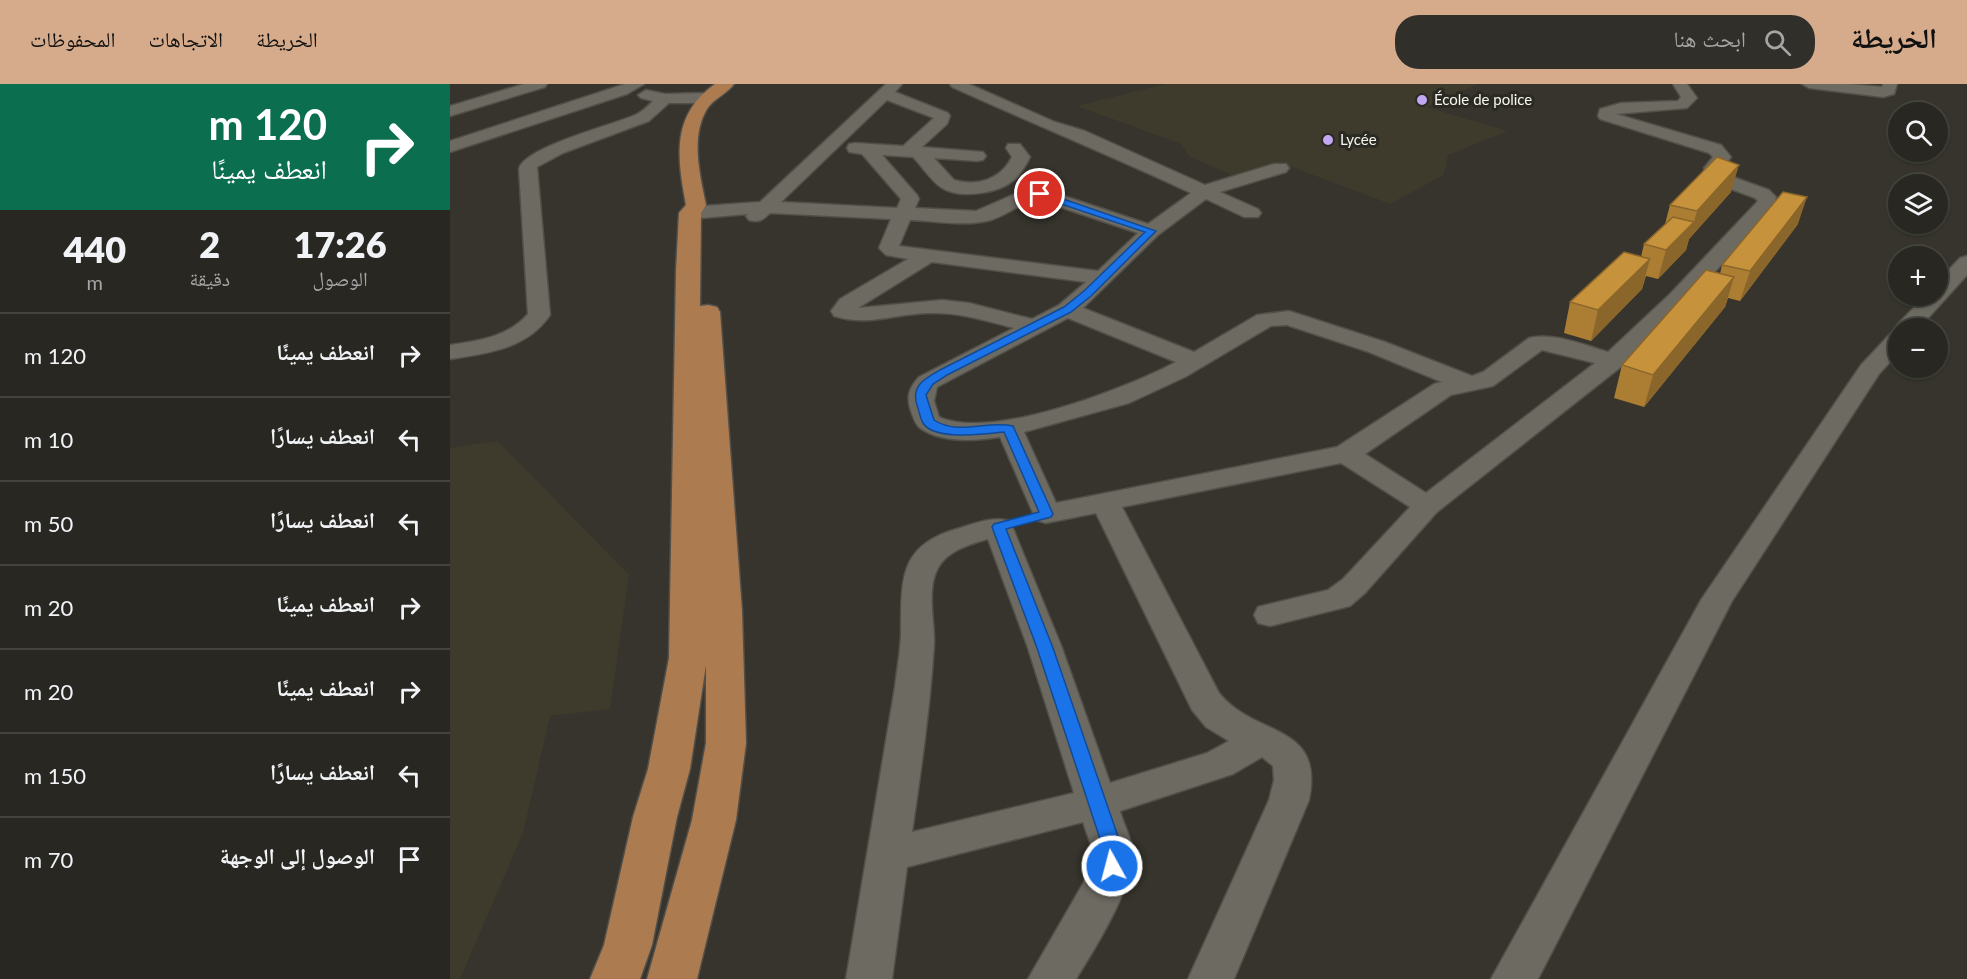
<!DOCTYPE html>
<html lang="ar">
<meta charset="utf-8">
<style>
:root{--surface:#282721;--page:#302f2a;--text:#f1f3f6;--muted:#a5a5a5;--line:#44443f;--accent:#d6ab8b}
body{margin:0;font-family:Lato,"Noto Naskh Arabic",sans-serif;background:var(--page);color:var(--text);direction:rtl;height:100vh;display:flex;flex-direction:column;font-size:22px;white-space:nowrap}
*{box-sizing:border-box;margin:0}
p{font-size:20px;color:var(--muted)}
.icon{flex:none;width:33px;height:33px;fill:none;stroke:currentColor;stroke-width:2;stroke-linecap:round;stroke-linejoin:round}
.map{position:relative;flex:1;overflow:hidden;direction:ltr}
.side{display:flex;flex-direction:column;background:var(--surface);width:450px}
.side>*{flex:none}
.guide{background:#0b6e4f;color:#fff;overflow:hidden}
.buttons{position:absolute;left:1438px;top:18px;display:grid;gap:12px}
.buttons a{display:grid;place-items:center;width:60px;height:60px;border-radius:50%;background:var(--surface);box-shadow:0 2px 4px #0004,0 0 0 2px var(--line);font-size:30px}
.pin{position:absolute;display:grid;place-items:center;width:51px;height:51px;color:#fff;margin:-26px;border:3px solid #fff;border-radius:50%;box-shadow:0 2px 6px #0007}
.me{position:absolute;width:66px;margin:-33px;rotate:353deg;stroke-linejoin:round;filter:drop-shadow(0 0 4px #0008)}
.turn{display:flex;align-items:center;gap:21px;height:126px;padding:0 24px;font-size:27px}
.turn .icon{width:78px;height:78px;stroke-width:2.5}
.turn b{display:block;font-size:42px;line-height:51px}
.eta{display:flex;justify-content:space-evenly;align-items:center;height:102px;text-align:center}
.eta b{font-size:36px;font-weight:800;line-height:42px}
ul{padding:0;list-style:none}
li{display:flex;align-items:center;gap:18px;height:84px;padding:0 24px;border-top:2px solid var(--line)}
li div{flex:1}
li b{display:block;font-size:22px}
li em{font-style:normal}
header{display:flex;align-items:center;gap:36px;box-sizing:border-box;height:84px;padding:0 30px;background:var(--accent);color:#111}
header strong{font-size:28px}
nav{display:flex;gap:33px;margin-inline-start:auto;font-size:21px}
.search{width:420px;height:54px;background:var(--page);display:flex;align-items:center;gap:15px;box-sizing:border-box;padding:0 21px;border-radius:24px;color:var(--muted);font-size:22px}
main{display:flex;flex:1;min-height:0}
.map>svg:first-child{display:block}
</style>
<header>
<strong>الخريطة</strong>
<div class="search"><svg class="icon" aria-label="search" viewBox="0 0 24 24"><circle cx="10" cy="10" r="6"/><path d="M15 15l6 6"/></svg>ابحث هنا</div>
<nav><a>الخريطة</a><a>الاتجاهات</a><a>المحفوظات</a></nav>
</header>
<main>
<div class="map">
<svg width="1517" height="895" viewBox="0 0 1517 895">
<rect width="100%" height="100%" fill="#36342c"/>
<g fill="#3e3b2c">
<polygon points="715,0 1028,0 976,23 1058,47 998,71 994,91 940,120 834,80 791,95 740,73 731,60 627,22"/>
<polygon points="48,357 179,491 160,625 100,632 73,749 10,895 0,895 0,364"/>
</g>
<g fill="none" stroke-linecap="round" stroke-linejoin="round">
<g stroke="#514f49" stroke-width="3">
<g id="minor">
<polygon points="74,0 97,0 95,3 0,32 0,22"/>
<polygon points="175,0 194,0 177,10 0,68 0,57"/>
<path d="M436,0H452L445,8L498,29L500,32L497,40L472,63L533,68L536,72L533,76L527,77L484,74L504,96C528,103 551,95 562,73L556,64L558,60H570L580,73C576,81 571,90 564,96C548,110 510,115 492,104C481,97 472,82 463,73L432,71L467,111L469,115L465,124L526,127L567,109L590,104L698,140L741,109C662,72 581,39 502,3L500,0H519L605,38L635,47L755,101L824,80H836L839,84L836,88L770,108L808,125L811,129L808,133H794L756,115L708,151L633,224L744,268L807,231L839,227L935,258L1022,292L1033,288L1079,254C1104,248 1134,261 1158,268L1220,210L1308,117L1305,114L1257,96L1254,84L1263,73L1259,69L1150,35L1148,32L1150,25L1171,19L1228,17L1231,13L1223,0H1237L1247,14L1237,24L1166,30L1271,61L1281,73L1272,85V89L1319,106L1326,113L1324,122L1236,220L1172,282L987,428L915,509L900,522L820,542L808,539L804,531L808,523L878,506L893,495L960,423L891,379L672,423L769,609C805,654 875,638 859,716L784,895H738L819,716L824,696L823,682L812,673L783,690L670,727C673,739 680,751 682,763C688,797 644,866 626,895H578L634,798L642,764L633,738L457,783L442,895H396L445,603C447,586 450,569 451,552C452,498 446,461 510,444C526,439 543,432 560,437L612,564L660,699L757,669L779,657L756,643L742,626L646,429L596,439L586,436L550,353C525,357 491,359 470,344C465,340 463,333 461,327C456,313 459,304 469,293L564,244C537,237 509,228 481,229C447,229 418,243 384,232L381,227L390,215L458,175L436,171L429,164L441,135L320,129C313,136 309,139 299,136L296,132L298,130L240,135L233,133L230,129L233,125L240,123L310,118ZM437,16L484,34L453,62L405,59L399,60L397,64L399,68L412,70L451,115L447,124L331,118ZM589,116L688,149L648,187L449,162L460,136C486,137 516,143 541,136C557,131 571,118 589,116ZM482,178L636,198L609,221L582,235L519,219L492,216L408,224ZM618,234L726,278C677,304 542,357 489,333L484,317L487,303ZM837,241L919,268L992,298L984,300L887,363L606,419L574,348L679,319L735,293L821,242ZM1092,266L1145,279L976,409L915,370L1001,311L1043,302ZM538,455L578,564L624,709L462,748C471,686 480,624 484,561C485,538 476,506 488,484C497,467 520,460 538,455Z"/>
<polygon points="1352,0 1401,0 1432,3 1433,0 1447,0 1444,10 1433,13 1359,4"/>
<path d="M196,6L215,10L256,9L264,14L256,19H219L199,37L113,69L87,83L100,231C77,265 38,269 0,275V261C29,257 58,253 78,230L69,85C74,63 163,41 185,31C192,28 198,22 203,17L191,14L188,11Z"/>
<polygon points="1517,172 1517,191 1469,244 1449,244 1449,268 1429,290 1282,517 1088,895 1041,895 1251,516 1411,281 1441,249 1448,247 1445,244 1449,239 1475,212 1488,212 1488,197 1510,174"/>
</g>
</g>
<g stroke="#514f49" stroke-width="3">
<path id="major" d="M265,0H284C277,10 264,14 257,25C240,53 250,91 256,121L251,129L250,222L258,221L267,223L270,228L292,527L296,659L286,736L247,895H197L242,736L256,659V581L240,685L227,733L202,861L190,895H140L154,861L183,733L198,685L219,574L226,187L229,129L236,121C227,73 221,31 265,0Z"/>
</g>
<use href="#minor" fill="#6c6a61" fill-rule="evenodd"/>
<use href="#major" fill="#ad7b50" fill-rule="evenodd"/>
</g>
<g fill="#ab7e34">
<polygon points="1281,108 1239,155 1236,166 1208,195 1196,192 1192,205 1141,257 1114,249 1120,218 1191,173 1194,160 1215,140 1220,121"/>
<polygon points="1348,140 1290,217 1278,214 1275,223 1194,323 1164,314 1172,281 1270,190 1272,181"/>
</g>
<g fill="#8b662a">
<polygon points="1289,81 1281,108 1239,155 1236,166 1208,195 1216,166 1244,138 1247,127"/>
<polygon points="1357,113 1348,140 1290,217 1300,187"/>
<polygon points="1200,175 1192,205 1141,257 1148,226"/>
<polygon points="1284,193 1275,223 1194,323 1203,291"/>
</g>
<g fill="#c7923c" stroke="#8b662a" stroke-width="1.5">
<polygon points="1267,73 1289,81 1247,127 1220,121"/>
<polygon points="1333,108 1357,113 1300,187 1272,181"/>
<polygon points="1223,133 1244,138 1216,166 1194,160"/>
<polygon points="1174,168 1200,175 1148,226 1120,218"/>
<polygon points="1256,186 1284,193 1203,291 1172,281"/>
</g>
<path fill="#1a73e8" stroke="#114b97" stroke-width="1.5" d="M587,108H593L706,147L641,212L621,228L497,291L483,300L476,311L484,336C508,352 537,336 563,342L603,430L601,433L556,445L603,564L672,764L671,782L668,788L662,790L655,788L652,782L653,764L632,700L587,564L542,443L544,440L589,428L554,348C536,350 484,357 473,339C470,334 469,326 467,321C461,302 474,295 490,286L614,223L634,207L695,148L587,112Z"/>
<g fill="#c2a8f2" stroke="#2b2a22" stroke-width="2">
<circle cx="972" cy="16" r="6"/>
<circle cx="878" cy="56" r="6"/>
</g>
<g text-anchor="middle" stroke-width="6" stroke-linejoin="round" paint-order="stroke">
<g font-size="15" fill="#f6f5f0" stroke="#2b2a22" text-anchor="start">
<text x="984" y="21">École de police</text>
<text x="890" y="61">Lycée</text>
</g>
</g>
</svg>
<div class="buttons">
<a><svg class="icon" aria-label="search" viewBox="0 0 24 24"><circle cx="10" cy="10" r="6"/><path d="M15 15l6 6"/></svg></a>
<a><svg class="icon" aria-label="layers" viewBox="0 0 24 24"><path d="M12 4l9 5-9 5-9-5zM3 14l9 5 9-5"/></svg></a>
<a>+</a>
<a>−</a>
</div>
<div class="pin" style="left:590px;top:110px;background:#d93025"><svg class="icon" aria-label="arrive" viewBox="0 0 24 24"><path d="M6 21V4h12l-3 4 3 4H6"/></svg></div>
<svg class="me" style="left:662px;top:782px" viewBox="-20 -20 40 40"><circle r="17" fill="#1a73e8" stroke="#fff" stroke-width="3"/><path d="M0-11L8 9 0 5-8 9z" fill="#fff"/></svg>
</div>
<section class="side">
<div class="guide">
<div class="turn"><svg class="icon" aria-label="right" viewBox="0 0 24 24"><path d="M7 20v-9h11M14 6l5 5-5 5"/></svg><div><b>120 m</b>انعطف يمينًا</div></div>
</div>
<div class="eta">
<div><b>17:26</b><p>الوصول</p></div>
<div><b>2</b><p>دقيقة</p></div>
<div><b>440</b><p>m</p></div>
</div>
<ul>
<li><svg class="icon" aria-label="right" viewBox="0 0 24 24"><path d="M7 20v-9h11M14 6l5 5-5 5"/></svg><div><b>انعطف يمينًا</b></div><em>120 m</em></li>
<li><svg class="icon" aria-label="left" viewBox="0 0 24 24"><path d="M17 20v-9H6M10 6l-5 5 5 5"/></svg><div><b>انعطف يسارًا</b></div><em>10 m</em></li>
<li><svg class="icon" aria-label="left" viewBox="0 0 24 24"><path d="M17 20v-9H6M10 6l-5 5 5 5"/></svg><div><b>انعطف يسارًا</b></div><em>50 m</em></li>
<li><svg class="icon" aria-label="right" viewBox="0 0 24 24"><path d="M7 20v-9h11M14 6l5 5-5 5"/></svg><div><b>انعطف يمينًا</b></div><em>20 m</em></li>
<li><svg class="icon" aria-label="right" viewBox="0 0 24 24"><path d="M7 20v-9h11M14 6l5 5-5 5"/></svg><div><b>انعطف يمينًا</b></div><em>20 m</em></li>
<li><svg class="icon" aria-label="left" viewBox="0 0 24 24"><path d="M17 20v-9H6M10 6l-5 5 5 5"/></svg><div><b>انعطف يسارًا</b></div><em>150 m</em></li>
<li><svg class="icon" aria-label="arrive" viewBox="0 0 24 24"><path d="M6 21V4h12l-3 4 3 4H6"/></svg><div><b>الوصول إلى الوجهة</b></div><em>70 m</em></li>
</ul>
</section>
</main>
